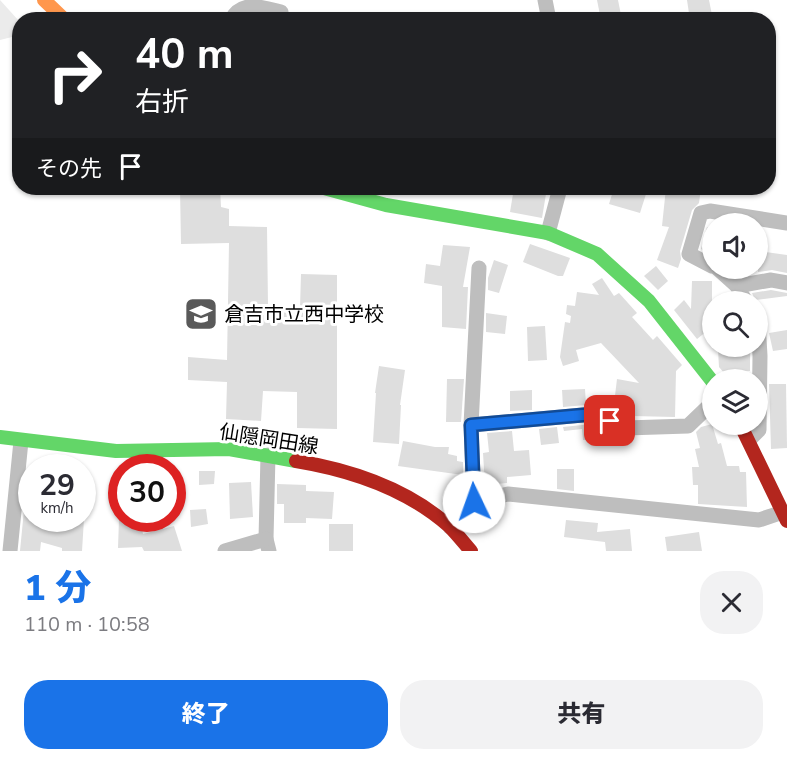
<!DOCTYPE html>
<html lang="ja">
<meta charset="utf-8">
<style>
:root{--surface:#fff;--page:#f2f2f3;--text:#2b2b33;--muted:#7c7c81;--accent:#1a73e8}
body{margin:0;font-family:"Nunito Sans","Noto Sans JP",sans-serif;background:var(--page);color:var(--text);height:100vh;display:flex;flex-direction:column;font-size:22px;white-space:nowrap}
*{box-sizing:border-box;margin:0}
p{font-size:20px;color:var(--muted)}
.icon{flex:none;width:33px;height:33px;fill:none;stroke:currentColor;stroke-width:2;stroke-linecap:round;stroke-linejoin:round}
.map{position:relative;height:551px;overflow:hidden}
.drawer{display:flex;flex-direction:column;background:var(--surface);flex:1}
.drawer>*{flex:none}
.top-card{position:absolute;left:12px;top:12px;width:764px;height:183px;border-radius:24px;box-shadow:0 2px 4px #0004;background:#202124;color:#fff;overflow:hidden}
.controls{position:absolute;left:702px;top:213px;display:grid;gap:12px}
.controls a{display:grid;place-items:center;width:66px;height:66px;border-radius:50%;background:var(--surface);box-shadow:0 2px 4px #0004;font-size:30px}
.speed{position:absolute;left:18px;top:454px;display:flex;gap:12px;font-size:30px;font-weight:700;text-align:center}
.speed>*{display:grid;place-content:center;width:78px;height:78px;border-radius:50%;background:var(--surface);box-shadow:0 2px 4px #0004;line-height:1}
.speed small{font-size:15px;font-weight:400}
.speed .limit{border:9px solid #d22;background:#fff;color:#111}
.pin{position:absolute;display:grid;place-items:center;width:51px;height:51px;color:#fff;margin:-26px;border-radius:12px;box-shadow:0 3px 9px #0006}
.me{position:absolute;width:66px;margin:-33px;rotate:357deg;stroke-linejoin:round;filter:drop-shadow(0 0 4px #0008)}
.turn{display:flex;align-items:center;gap:21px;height:126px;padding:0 24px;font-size:27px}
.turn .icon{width:78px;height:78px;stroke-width:2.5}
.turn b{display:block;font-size:42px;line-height:51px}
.then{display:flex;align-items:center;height:57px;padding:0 24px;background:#0003;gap:12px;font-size:22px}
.round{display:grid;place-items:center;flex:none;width:63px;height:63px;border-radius:24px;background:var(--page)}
.overview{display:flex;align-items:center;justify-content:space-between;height:102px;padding:0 24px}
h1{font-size:36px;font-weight:800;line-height:45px;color:var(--accent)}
.action{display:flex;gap:12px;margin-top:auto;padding:12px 24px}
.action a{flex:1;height:69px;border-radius:24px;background:var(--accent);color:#fff;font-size:24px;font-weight:800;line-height:69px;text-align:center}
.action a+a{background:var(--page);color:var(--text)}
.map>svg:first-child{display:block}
</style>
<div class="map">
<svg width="787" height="551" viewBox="0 0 787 551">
<rect width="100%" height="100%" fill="#fff"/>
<polygon fill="#ebebeb" points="0,0 19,21 20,35 0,40"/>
<g fill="#dedede">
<polygon points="597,0 618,0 622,20 601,20"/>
<polygon points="687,0 709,0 713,20 690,20"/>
<polygon points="180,188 220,188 221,207 229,209 229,226 267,227 268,306 300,308 301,274 337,275 337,429 297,428 297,392 263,391 261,421 226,419 227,382 188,380 188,357 227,360 229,243 181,244"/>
<polygon points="514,188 547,188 542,218 510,212"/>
<polygon points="614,188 625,188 646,194 640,213 609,204"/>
<polygon points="666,188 701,188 699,203 692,210 680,251 681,259 678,268 657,260 669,227 662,226"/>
<polygon points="707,227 712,229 712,255 701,249"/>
<polygon points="530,244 570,258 563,276 558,276 523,262"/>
<polygon points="443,245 470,247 463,287 468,287 466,329 442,327 442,286 424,283 426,264 440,266"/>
<polygon points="758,251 787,255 787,273 772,270 758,272"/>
<polygon points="494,260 508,265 499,293 488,290 488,278"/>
<polygon points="656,266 668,281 658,290 644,276"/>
<polygon points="602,278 614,296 619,293 637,313 632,317 653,340 657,336 682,365 676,371 675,417 632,416 632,418 628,418 613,412 617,379 639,383 601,343 576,350 579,361 563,366 560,357 565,322 570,323 571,316 566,314 567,305 575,306 577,292 599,295 592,284"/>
<polygon points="692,281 712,281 712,327 697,339 674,310 684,300 691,309"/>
<polygon points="771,290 787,293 787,296 755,300 752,293"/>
<polygon points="486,313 507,316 505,334 486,332"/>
<polygon points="545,326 547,360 528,361 527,327"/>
<polygon points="787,330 787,349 773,351 769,333"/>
<polygon points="750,349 750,371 724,373 719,367 718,350"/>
<polygon points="379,366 405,370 400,405 401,405 399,444 373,442 376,393 375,393"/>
<polygon points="447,379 464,379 461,422 446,422"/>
<polygon points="769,384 786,384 787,448 771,449"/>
<polygon points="585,389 586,405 563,407 562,390"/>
<polygon points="532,390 532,410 510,411 510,391"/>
<polygon points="592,424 599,427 600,439 583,440 582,429 564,431 563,427"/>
<polygon points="712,424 718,444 721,443 727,466 739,466 740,472 746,472 747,507 698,504 698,485 693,485 692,467 699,467 695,449 700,448 696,432 701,427"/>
<polygon points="557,427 559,443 541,445 539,429"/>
<polygon points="512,431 514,451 529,450 531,475 507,477 507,483 485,485 483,453 489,452 487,433"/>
<polygon points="403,441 435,447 449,447 448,454 457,456 457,461 463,462 463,475 398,466"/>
<polygon points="28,469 32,469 32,519 84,519 82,551 62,551 62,548 41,542 40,551 20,551"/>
<polygon points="557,469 574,469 574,491 557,489"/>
<polygon points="199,471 215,471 214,484 199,485"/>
<polygon points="251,482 253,517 230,519 229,483"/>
<polygon points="277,484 306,485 306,491 334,492 332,519 306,518 306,523 284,523 284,504 277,504"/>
<polygon points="206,509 208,524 191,527 190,510"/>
<polygon points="119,519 140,519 143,534 174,526 182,551 144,551 142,547 118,548"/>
<polygon points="566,520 598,523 597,532 630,529 632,551 606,551 605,542 564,537"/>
<rect x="329" y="524" width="24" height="27"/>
<polygon points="699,532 702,551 667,551 665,537"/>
</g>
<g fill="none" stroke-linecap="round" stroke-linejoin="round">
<g stroke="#bebebe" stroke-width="15">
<polyline points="545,0 549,20"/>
<path d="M231,20C242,0 261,7 281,12"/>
<polyline points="548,233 560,188"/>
<polyline points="712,266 689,254 701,213 710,211 787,223"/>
<polyline points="717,268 737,286"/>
<polyline points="746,302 737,286 771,280 787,283"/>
<polyline points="471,425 594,414 626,428 688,426 712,403"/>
<polyline points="749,440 759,430 760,356 758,321"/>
<polyline points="268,455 266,539 269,551"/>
<polyline points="474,502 471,425 479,268"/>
<polyline points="450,527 474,502 508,494 759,520 783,512"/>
<polyline points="10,551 21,441"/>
<polyline points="225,551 266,539"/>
</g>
<g stroke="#63d668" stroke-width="14">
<polyline points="324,188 386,205 548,233 597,254 649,301 712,381"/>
<polyline points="0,437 116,451 229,449 296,461"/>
</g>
<polyline stroke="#ff974d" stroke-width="14" points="44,0 65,20"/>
<g stroke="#b3261e" stroke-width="14">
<polyline points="740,424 787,521"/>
<path d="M296,461C351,470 407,489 449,526C457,534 464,543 471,551"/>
</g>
</g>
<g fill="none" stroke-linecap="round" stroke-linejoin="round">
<g stroke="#114b97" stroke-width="15">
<polyline id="route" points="474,502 471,425 594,414 610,421"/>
</g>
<use href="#route" stroke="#1a73e8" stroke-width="10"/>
</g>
<defs>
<g id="school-square" transform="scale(1.725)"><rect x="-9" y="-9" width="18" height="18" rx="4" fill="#595959" stroke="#fff"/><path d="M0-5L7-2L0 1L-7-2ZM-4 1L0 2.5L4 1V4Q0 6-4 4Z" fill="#fff"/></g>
</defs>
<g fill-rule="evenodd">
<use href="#school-square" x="201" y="314"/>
</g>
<g text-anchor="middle" stroke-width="6" stroke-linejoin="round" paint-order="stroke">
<g font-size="20" fill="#000" stroke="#fff" text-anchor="start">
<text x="224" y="321">倉吉市立西中学校</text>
</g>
<g font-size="20" fill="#000" stroke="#fff">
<text transform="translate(269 439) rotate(9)" y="7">仙隠岡田線</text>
</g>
</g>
</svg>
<div class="controls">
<a><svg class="icon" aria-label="sound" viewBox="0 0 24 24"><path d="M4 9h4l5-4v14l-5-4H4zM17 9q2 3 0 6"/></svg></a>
<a><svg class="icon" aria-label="search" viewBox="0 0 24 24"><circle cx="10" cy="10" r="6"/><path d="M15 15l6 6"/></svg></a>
<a><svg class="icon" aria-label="layers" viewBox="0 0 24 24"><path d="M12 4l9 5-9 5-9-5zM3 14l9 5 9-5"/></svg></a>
</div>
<div class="speed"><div>29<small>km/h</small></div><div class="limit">30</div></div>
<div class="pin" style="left:610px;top:421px;background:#d93025"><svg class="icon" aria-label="arrive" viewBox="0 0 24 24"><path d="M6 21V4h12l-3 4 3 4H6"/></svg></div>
<svg class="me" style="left:474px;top:502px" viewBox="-20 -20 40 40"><circle r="19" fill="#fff"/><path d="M0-13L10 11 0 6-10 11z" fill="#1a73e8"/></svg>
<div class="top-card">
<div class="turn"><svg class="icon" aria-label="right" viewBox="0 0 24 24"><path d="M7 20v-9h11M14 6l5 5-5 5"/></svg><div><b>40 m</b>右折</div></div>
<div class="then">その先<svg class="icon" aria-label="arrive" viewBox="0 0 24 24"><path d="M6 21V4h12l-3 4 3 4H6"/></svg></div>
</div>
</div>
<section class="drawer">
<div class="overview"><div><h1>1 分</h1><p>110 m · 10:58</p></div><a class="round"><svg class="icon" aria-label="close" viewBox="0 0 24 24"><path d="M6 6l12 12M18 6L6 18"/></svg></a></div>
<div class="action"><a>終了</a><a>共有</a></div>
</section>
